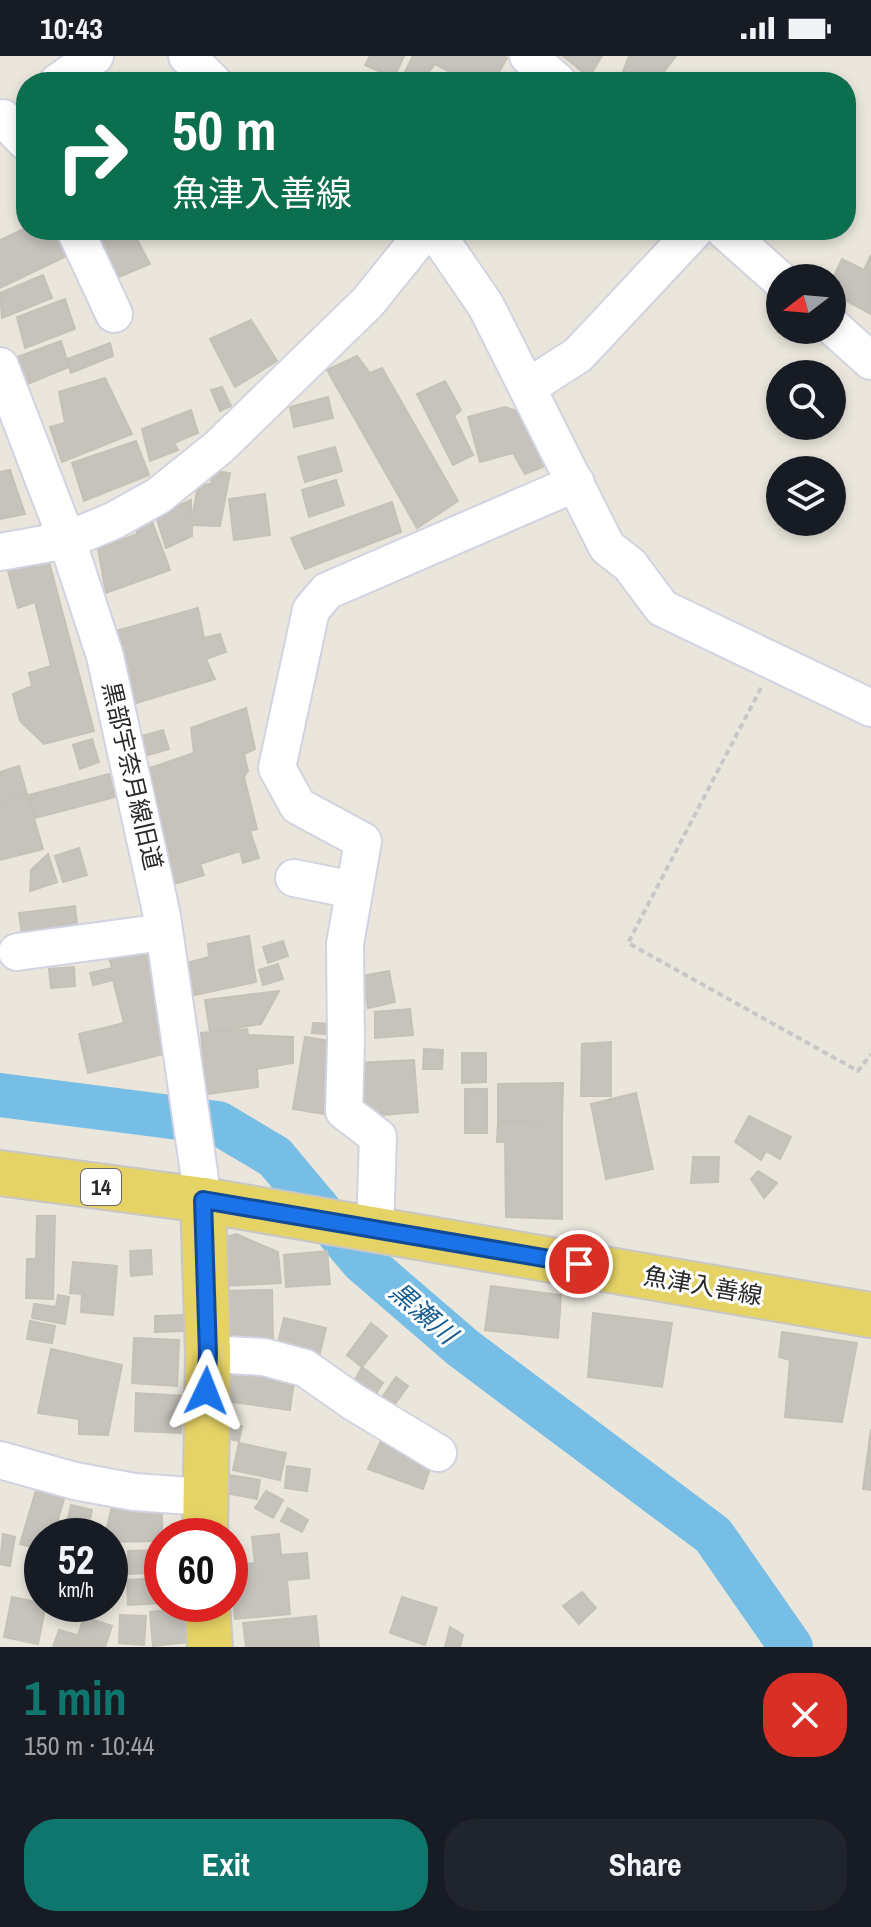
<!DOCTYPE html>
<meta charset="utf-8">
<style>
:root{--surface:#171b24;--page:#20242c;--text:#f1f3f6;--muted:#9ea1a6;--accent:#0f766e}
body{margin:0;font-family:"Archivo Narrow","Noto Sans JP",sans-serif;background:var(--page);color:var(--text);height:100vh;display:flex;flex-direction:column;font-size:30px;white-space:nowrap}
*{box-sizing:border-box;margin:0}
p{font-size:26px;color:var(--muted)}
.icon{flex:none;width:44px;height:44px;fill:none;stroke:currentColor;stroke-width:2;stroke-linecap:round;stroke-linejoin:round}
.map{position:relative;height:1591px;overflow:hidden}
.sheet{display:flex;flex-direction:column;background:var(--surface);flex:1}
.sheet>*{flex:none}
.guide{position:absolute;left:16px;top:16px;width:840px;height:168px;border-radius:32px;box-shadow:0 4px 12px #0003;background:#0b6e4f;color:#fff;overflow:hidden}
.needle{width:52px;rotate:254deg}
.tools{position:absolute;left:766px;top:208px;display:grid;gap:16px}
.tools a{display:grid;place-items:center;width:80px;height:80px;border-radius:50%;background:var(--surface);box-shadow:0 4px 12px #0003;font-size:40px}
.speed{position:absolute;left:24px;top:1462px;display:flex;gap:16px;font-size:40px;font-weight:700;text-align:center}
.speed>*{display:grid;place-content:center;width:104px;height:104px;border-radius:50%;background:var(--surface);box-shadow:0 4px 12px #0003;line-height:1}
.speed small{font-size:20px;font-weight:400}
.speed .limit{border:12px solid #d22;background:#fff;color:#111}
.pin{position:absolute;display:grid;place-items:center;width:68px;height:68px;color:#fff;margin:-34px;border:4px solid #fff;border-radius:50%;box-shadow:0 2px 8px #0007}
.me{position:absolute;width:88px;margin:-44px;rotate:2deg;stroke-linejoin:round;filter:drop-shadow(0 0 6px #0008)}
.turn{display:flex;align-items:center;gap:28px;height:168px;padding:0 24px;font-size:36px}
.turn .icon{width:104px;height:104px;stroke-width:2.5}
.turn b{display:block;font-size:56px;line-height:68px}
.round{display:grid;place-items:center;flex:none;width:84px;height:84px;border-radius:32px;background:var(--page)}
.headline{display:flex;align-items:center;justify-content:space-between;height:136px;padding:0 24px}
h1{font-size:48px;font-weight:700;line-height:60px;color:var(--accent)}
.action{display:flex;gap:16px;margin-top:auto;padding:16px 24px}
.action a{flex:1;height:92px;border-radius:32px;background:var(--accent);color:#fff;font-size:32px;font-weight:700;line-height:92px;text-align:center}
.action a+a{background:var(--page);color:var(--text)}
.status{display:flex;justify-content:space-between;align-items:center;height:56px;padding:0 40px;background:var(--surface);direction:ltr}
.status svg{height:22px;fill:currentColor}
.map>svg:first-child{display:block}
</style>
<div class="status"><b>10:43</b><svg viewBox="0 0 49 12"><path d="M0 12V9h3v3zM5 12V6h3v6zM10 12V3h3v9zM15 12V0h3v12zM26 1h20v11H26zM47 4h2v5h-2z"/></svg></div>
<div class="map">
<svg width="871" height="1591" viewBox="0 0 871 1591">
<rect width="100%" height="100%" fill="#eae6dc"/>
<g fill="none" stroke-linecap="round" stroke-linejoin="round">
<polyline stroke="#76bee5" stroke-width="44" points="0,1039 218,1067 275,1101 362,1205 463,1292 713,1479 791,1591"/>
</g>
<g fill="#c6c2bc" stroke="#c6c1b6" stroke-width="2">
<polygon points="370,0 404,0 394,22 365,9"/>
<polygon points="413,0 504,0 507,2 493,26 469,26 435,8 421,26 405,16"/>
<polygon points="563,0 602,0 589,21"/>
<polygon points="629,0 676,0 657,25 644,16 634,26 622,18"/>
<polygon points="26,172 26,174 62,174 73,197 0,232 0,184"/>
<polygon points="93,174 132,174 150,208 114,223"/>
<polygon points="871,199 871,258 832,237 832,224 842,203 864,214"/>
<polygon points="43,219 52,242 2,262 0,237"/>
<polygon points="65,243 75,273 25,292 17,261"/>
<polygon points="251,264 277,305 235,331 210,283"/>
<polygon points="61,285 69,311 28,328 17,301"/>
<polygon points="110,287 113,300 71,317 67,303"/>
<polygon points="357,300 370,317 382,312 458,445 417,472 327,314"/>
<polygon points="105,322 132,378 62,406 50,371 65,367 59,336"/>
<polygon points="445,325 461,354 454,360 473,399 453,409 417,338"/>
<polygon points="222,331 231,350 220,355 211,334"/>
<polygon points="328,341 333,362 294,371 290,351"/>
<polygon points="505,351 529,359 548,409 525,418 513,397 480,406 468,361"/>
<polygon points="191,354 198,377 174,387 178,394 150,405 142,373"/>
<polygon points="136,385 149,419 84,445 72,407"/>
<polygon points="335,391 342,415 305,426 298,401"/>
<polygon points="10,414 25,458 0,463 0,416"/>
<polygon points="213,415 230,417 220,470 191,469 198,429 211,428"/>
<polygon points="336,424 344,449 309,461 302,434"/>
<polygon points="265,438 270,479 234,484 229,443"/>
<polygon points="191,444 192,480 166,492 156,460"/>
<polygon points="392,446 401,476 305,513 291,482"/>
<polygon points="150,460 170,514 106,537 98,493 137,478 137,467"/>
<polygon points="48,502 94,675 44,688 20,665 13,638 32,630 29,617 51,610 35,546 18,552 8,515"/>
<polygon points="198,552 204,582 220,578 226,596 206,603 215,623 133,648 116,575"/>
<polygon points="246,652 255,693 244,698 248,715 244,721 257,773 250,775 259,802 243,807 240,795 200,808 204,819 174,828 150,712 194,697 191,672"/>
<polygon points="163,674 169,693 148,699 142,680"/>
<polygon points="92,683 99,706 80,713 73,689"/>
<polygon points="19,710 27,738 0,746 0,716"/>
<polygon points="109,718 115,741 35,762 29,739"/>
<polygon points="27,738 43,793 0,804 0,746"/>
<polygon points="79,792 87,819 63,826 55,800"/>
<polygon points="48,798 57,826 30,835 31,814"/>
<polygon points="75,850 78,878 23,885 19,857"/>
<polygon points="249,880 256,926 194,939 187,907 209,901 208,888"/>
<polygon points="283,885 288,900 268,907 263,891"/>
<polygon points="145,893 171,996 88,1017 79,978 124,967 113,924 93,929 90,917 112,912 109,902"/>
<polygon points="278,908 283,923 263,929 259,914"/>
<polygon points="74,911 75,930 51,932 49,913"/>
<polygon points="389,915 395,946 368,952 362,920"/>
<polygon points="279,935 261,968 210,976 205,944"/>
<polygon points="410,953 413,979 375,982 375,956"/>
<polygon points="313,967 338,968 338,979 312,977"/>
<polygon points="247,973 248,979 293,981 293,1007 257,1013 258,1031 207,1038 201,977"/>
<polygon points="305,981 337,986 331,1059 293,1053"/>
<polygon points="611,986 611,1040 581,1040 582,988"/>
<polygon points="424,993 443,994 442,1013 423,1013"/>
<polygon points="462,997 486,997 486,1026 462,1027"/>
<polygon points="414,1004 418,1056 357,1061 355,1007"/>
<polygon points="563,1027 562,1064 498,1066 498,1028"/>
<rect x="465" y="1033" width="22" height="44"/>
<polygon points="636,1037 653,1113 606,1123 591,1048"/>
<polygon points="749,1060 791,1081 780,1103 766,1095 761,1104 735,1086"/>
<polygon points="562,1064 562,1163 506,1161 505,1086 497,1086 498,1066"/>
<polygon points="693,1101 719,1101 718,1126 691,1127"/>
<polygon points="758,1115 777,1127 764,1142 751,1123"/>
<polygon points="37,1160 55,1160 53,1243 26,1242 27,1203 36,1203"/>
<polygon points="236,1178 278,1196 281,1227 224,1230 220,1183"/>
<polygon points="151,1194 152,1218 131,1220 130,1195"/>
<polygon points="327,1195 330,1228 286,1231 284,1199"/>
<polygon points="73,1206 117,1210 113,1259 81,1256 82,1238 70,1237"/>
<polygon points="491,1230 561,1239 558,1282 485,1274"/>
<polygon points="272,1234 273,1283 224,1284 223,1235"/>
<polygon points="58,1239 69,1241 65,1268 32,1262 34,1248 56,1251"/>
<polygon points="593,1257 672,1267 662,1331 588,1321"/>
<polygon points="183,1259 183,1275 155,1276 155,1260"/>
<polygon points="284,1262 326,1272 319,1301 277,1291"/>
<polygon points="30,1265 55,1270 52,1287 27,1283"/>
<polygon points="371,1267 387,1280 362,1311 347,1299"/>
<polygon points="782,1276 857,1287 842,1366 785,1361 790,1304 779,1301"/>
<polygon points="134,1282 179,1284 177,1330 132,1327"/>
<polygon points="51,1293 122,1309 108,1379 79,1378 79,1363 38,1357"/>
<polygon points="230,1309 279,1316 280,1328 294,1325 290,1354 225,1345"/>
<polygon points="362,1311 383,1327 371,1345 351,1331"/>
<polygon points="396,1321 408,1330 395,1348 383,1340"/>
<polygon points="136,1337 183,1340 181,1377 135,1375"/>
<polygon points="222,1367 242,1370 239,1385 220,1381"/>
<polygon points="871,1373 871,1434 863,1433"/>
<polygon points="385,1376 434,1401 423,1433 368,1413"/>
<polygon points="239,1387 286,1397 280,1424 233,1414"/>
<polygon points="287,1410 310,1413 307,1435 285,1432"/>
<polygon points="223,1418 260,1424 257,1443 220,1436"/>
<polygon points="37,1431 65,1440 53,1480 42,1480 42,1494 20,1488"/>
<polygon points="266,1435 283,1444 273,1462 255,1452"/>
<polygon points="71,1449 92,1454 86,1480 64,1480"/>
<polygon points="112,1450 162,1451 162,1475 173,1474 173,1480 162,1480 162,1485 110,1486 110,1480 105,1480"/>
<polygon points="288,1452 308,1464 302,1476 281,1465"/>
<polygon points="3,1478 15,1481 10,1510 0,1508"/>
<polygon points="279,1478 281,1499 307,1497 309,1522 287,1524 290,1558 235,1563 230,1510 255,1507 252,1481"/>
<polygon points="162,1494 162,1516 129,1518 128,1495"/>
<polygon points="162,1522 162,1547 128,1549 127,1524"/>
<polygon points="582,1536 596,1552 579,1568 563,1550"/>
<polygon points="12,1541 46,1548 38,1588 4,1581"/>
<polygon points="402,1541 437,1552 425,1589 390,1577"/>
<polygon points="185,1552 188,1586 153,1590 150,1556"/>
<polygon points="120,1559 146,1560 144,1589 119,1587"/>
<polygon points="316,1560 319,1591 246,1591 243,1567"/>
<polygon points="84,1561 112,1570 105,1591 74,1591"/>
<polygon points="450,1571 463,1579 460,1591 445,1591"/>
<polygon points="59,1574 77,1579 73,1591 53,1591"/>
</g>
<g fill="none" stroke-linecap="round" stroke-linejoin="round">
<g stroke="#d2d3e1" stroke-width="40">
<g id="minor">
<polyline points="187,0 213,26"/>
<polyline points="528,0 558,26"/>
<polyline points="58,26 95,0"/>
<polyline points="3,62 26,86"/>
<polyline points="75,174 114,258"/>
<polyline points="434,174 486,250 607,491 630,509 662,552 871,652"/>
<polyline points="724,174 780,224"/>
<polyline points="832,270 871,305"/>
<polyline points="0,310 67,484 105,600 162,860 203,1144"/>
<polyline points="528,331 578,299 695,174"/>
<polyline points="0,496 67,484 113,465 158,440 219,391 368,246 426,174"/>
<polyline points="294,822 354,834"/>
<polyline points="17,896 164,876"/>
<polyline points="375,1173 378,1081 344,1055 346,986 345,888 363,785 298,750 277,712 311,554 327,535 576,427"/>
<polyline points="208,1298 264,1301 305,1312 352,1345 438,1397"/>
<polyline points="0,1404 75,1425 134,1436 205,1441"/>
</g>
</g>
<g stroke="#c7c7c7" stroke-width="48">
<g id="major">
<polyline points="0,1117 203,1144 871,1259"/>
<polyline points="203,1144 208,1298 205,1480"/>
<polyline points="207,1548 210,1591"/>
</g>
</g>
<polyline stroke="#c7c7c7" stroke-width="4" stroke-dasharray="6 4" stroke-linecap="butt" points="761,632 628,887 858,1015 871,998"/>
<use href="#minor" stroke="#fff" stroke-width="36"/>
<use href="#major" stroke="#e6d366" stroke-width="44"/>
</g>
<g fill="none" stroke-linecap="round" stroke-linejoin="round">
<g stroke="#114b97" stroke-width="20">
<polyline id="route" points="206,1335 208,1298 203,1144 579,1208"/>
</g>
<use href="#route" stroke="#1a73e8" stroke-width="14"/>
</g>
<g text-anchor="middle" stroke-width="6" stroke-linejoin="round" paint-order="stroke">
<rect fill="#fff" stroke="#696969" stroke-width="2" x="81" y="1113" width="40" height="36" rx="6"/>
<g font-size="22" font-weight="bold" fill="#292929">
<text x="101" y="1139">14</text>
</g>
<g font-size="24" fill="#292929" stroke="#fff">
<text transform="translate(132 720) rotate(77)" y="8">黒部宇奈月線旧道</text>
<text transform="translate(703 1230) rotate(10)" y="8">魚津入善線</text>
</g>
<g font-size="26" font-style="italic" fill="#175c8f" stroke="#fff">
<text transform="translate(423 1257) rotate(41)" y="9">黒瀬川</text>
</g>
</g>
</svg>
<div class="tools">
<a><svg class="needle" viewBox="-14 -14 28 28"><path d="M0-13l5 13h-10z" fill="#e53935"/><path d="M0 13l5-13h-10z" fill="#9ea1a6"/></svg></a>
<a><svg class="icon" aria-label="search" viewBox="0 0 24 24"><circle cx="10" cy="10" r="6"/><path d="M15 15l6 6"/></svg></a>
<a><svg class="icon" aria-label="layers" viewBox="0 0 24 24"><path d="M12 4l9 5-9 5-9-5zM3 14l9 5 9-5"/></svg></a>
</div>
<div class="speed"><div>52<small>km/h</small></div><div class="limit">60</div></div>
<div class="pin" style="left:579px;top:1208px;background:#d93025"><svg class="icon" aria-label="arrive" viewBox="0 0 24 24"><path d="M6 21V4h12l-3 4 3 4H6"/></svg></div>
<svg class="me" style="left:206px;top:1335px" viewBox="-20 -20 40 40"><path d="M0-17L14 15 0 8-14 15z" fill="#1a73e8" stroke="#fff" stroke-width="4"/></svg>
<div class="guide">
<div class="turn"><svg class="icon" aria-label="right" viewBox="0 0 24 24"><path d="M7 20v-9h11M14 6l5 5-5 5"/></svg><div><b>50 m</b>魚津入善線</div></div>
</div>
</div>
<section class="sheet">
<div class="headline"><div><h1>1 min</h1><p>150 m · 10:44</p></div><a class="round" style="background:#d93025;color:#fff"><svg class="icon" aria-label="close" viewBox="0 0 24 24"><path d="M6 6l12 12M18 6L6 18"/></svg></a></div>
<div class="action"><a>Exit</a><a>Share</a></div>
</section>
